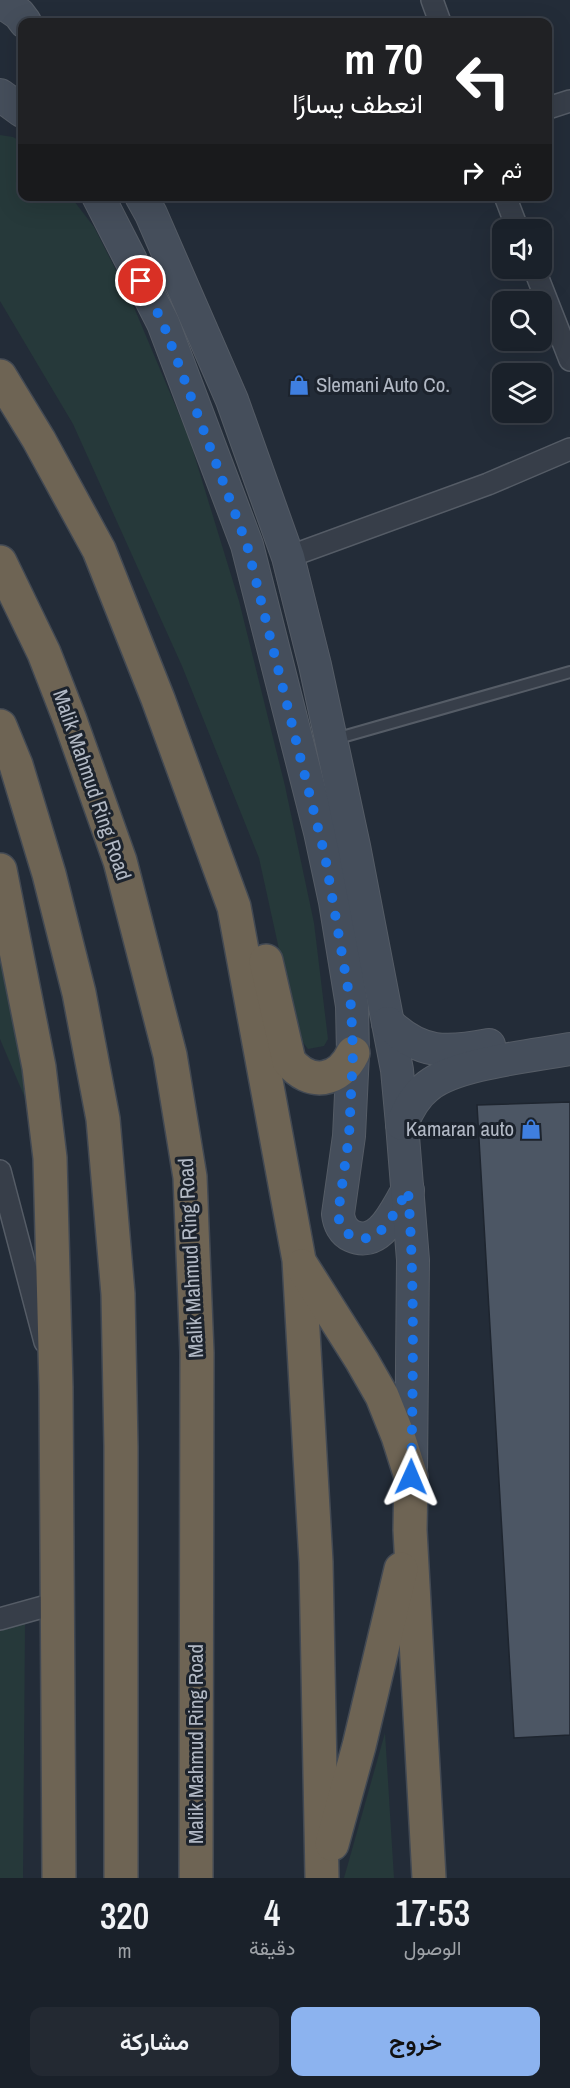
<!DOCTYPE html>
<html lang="ar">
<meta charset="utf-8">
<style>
:root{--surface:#1a212a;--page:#232932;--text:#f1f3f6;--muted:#9fa3a8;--line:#383e47;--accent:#8cb3ef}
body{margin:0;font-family:"Archivo Narrow",Vazirmatn,sans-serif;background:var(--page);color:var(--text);direction:rtl;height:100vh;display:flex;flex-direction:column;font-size:22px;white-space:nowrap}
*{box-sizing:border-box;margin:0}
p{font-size:20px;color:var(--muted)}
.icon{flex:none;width:33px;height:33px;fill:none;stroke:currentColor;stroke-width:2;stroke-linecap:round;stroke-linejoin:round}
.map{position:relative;height:1878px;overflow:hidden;direction:ltr}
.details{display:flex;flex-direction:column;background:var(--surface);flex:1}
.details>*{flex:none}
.guide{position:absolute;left:18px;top:18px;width:534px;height:183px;border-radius:12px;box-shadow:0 6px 24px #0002,0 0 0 2px var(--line);direction:rtl;background:#202124;color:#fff;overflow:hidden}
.controls{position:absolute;left:492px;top:219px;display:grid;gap:12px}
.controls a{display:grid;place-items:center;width:60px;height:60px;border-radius:12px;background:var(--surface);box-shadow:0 6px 24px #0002,0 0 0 2px var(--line);font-size:30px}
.pin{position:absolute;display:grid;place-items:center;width:51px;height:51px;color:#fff;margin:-26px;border:3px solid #fff;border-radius:50%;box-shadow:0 2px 6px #0007}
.me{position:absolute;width:66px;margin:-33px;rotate:1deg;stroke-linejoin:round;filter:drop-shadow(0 0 4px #0008)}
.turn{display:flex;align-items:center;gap:21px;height:126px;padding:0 30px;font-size:27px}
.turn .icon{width:78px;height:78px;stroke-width:2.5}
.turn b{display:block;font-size:42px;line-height:51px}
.then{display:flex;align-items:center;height:57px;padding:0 30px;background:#0003;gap:12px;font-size:22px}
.eta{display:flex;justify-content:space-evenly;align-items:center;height:102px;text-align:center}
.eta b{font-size:36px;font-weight:600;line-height:42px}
.button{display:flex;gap:12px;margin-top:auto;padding:12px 30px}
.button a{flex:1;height:69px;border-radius:12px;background:var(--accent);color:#111;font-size:24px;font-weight:600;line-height:69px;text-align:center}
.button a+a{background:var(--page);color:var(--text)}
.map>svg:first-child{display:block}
</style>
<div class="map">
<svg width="570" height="1878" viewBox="0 0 570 1878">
<rect width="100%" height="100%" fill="#232c38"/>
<g fill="#26393a">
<polygon points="0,135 13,137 22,142 22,196 71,197 94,227 130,298 189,438 239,601 285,786 314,923 328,1039 324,1046 308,1049 298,1036 259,858 182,666 73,424 0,301"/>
<polygon points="0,944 13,988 25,1098 0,1039"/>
<polygon points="25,1622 23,1878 0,1878 0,1629"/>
<polygon points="385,1733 394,1878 344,1878"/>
</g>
<polygon fill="#4c5664" stroke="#1e252f" stroke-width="1.5" points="570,1102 570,1735 514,1738 477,1105"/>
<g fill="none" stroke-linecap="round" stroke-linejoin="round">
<g stroke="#555c66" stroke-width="14">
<polyline id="lane" points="335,739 570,672"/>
</g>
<g stroke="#555c66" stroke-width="24">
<g id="street">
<polyline points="432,0 440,22"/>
<polyline points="548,108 570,101"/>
<polyline points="505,196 518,230"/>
<polyline points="534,268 570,360"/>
<polyline points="288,557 488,484 570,449"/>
<polyline points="0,1171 45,1342"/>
<polyline points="0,1619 57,1603"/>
</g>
</g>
<g stroke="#555c66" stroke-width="34">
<g id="secondary">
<polyline points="0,1 19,14 25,22"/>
<polyline points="0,95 22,111"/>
<path d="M98,196L163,323L247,545L320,832L335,902L352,1006L353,1053L349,1136L338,1214C339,1223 343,1232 352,1236C381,1249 396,1208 408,1190"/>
<polyline points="141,196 151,214 232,400 288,557 315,665 354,846 397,1070 402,1124 413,1260 411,1471"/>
<path d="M388,1023C421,1055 447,1053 489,1045"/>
<path d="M402,1124C408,1109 415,1096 428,1086C456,1063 533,1056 570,1049"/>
</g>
</g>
<g stroke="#424953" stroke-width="36">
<g id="highway">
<polyline points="0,376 39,440 99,550 158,699 234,907 299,1260 316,1562 322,1878"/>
<polyline points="0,562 44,653 70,720 120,861 170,1055 190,1177 197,1353 196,1878"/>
<polyline points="0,726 16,765 49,874 79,993 103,1119 118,1294 121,1447 121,1878"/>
<polyline points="0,870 39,1067 50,1158 56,1387 59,1878"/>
<path d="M266,961L289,1061C310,1087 339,1082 353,1053"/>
<polyline points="302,1266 362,1361 382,1396 398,1436 411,1477 410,1530 429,1878"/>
<polyline points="332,1844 359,1746 401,1569"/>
</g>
</g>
<use href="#lane" stroke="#373e49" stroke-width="10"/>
<use href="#street" stroke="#373e49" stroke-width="21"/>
<use href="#secondary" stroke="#454e5b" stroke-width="32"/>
<use href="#highway" stroke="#6e6454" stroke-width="33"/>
</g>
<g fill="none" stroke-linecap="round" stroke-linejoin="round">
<path stroke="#1a73e8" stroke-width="10" stroke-dasharray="0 18" d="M141,281L163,323L247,545L325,856L351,1006L353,1053L349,1136L338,1214C339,1223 343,1232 352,1236C381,1249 396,1208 408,1190C415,1286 413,1381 411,1477"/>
</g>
<defs>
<g id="shop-bare" transform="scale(1.62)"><path d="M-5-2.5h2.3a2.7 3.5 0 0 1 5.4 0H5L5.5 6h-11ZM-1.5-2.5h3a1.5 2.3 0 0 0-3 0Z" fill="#3f7fe0" stroke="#1c232d" stroke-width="2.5" paint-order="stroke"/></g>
</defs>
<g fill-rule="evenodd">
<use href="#shop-bare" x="299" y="385"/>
<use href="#shop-bare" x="531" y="1129"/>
</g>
<g text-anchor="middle" stroke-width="6" stroke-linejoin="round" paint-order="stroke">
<g font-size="21" fill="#b2b9c5" stroke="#1c232d" text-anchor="start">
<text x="316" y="392">Slemani Auto Co.</text>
<text x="514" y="1136" text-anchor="end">Kamaran auto</text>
</g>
<g font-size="21" fill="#b2b9c5" stroke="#1c232d">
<text transform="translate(92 785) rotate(71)" y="7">Malik Mahmud Ring Road</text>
<text transform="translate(191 1258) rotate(-93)" y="7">Malik Mahmud Ring Road</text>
<text transform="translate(196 1744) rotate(-90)" y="7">Malik Mahmud Ring Road</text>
</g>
</g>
</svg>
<div class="controls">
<a><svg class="icon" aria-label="sound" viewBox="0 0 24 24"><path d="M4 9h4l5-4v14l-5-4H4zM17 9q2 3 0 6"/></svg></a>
<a><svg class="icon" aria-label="search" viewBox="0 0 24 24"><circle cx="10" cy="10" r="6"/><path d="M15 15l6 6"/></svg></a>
<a><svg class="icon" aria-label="layers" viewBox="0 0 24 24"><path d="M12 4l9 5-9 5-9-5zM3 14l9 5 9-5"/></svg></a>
</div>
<div class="pin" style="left:141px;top:281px;background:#d93025"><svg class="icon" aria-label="arrive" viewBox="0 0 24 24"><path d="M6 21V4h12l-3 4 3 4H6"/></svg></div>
<svg class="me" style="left:411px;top:1477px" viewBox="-20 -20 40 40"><path d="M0-17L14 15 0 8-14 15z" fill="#1a73e8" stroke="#fff" stroke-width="4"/></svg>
<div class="guide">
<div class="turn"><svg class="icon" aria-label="left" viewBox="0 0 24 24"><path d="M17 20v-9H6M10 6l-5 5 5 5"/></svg><div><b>70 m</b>انعطف يسارًا</div></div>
<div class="then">ثم<svg class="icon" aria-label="right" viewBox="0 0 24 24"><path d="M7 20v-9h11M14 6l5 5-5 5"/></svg></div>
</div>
</div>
<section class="details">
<div class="eta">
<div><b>17:53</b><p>الوصول</p></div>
<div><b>4</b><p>دقيقة</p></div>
<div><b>320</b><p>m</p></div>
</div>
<div class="button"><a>خروج</a><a>مشاركة</a></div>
</section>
